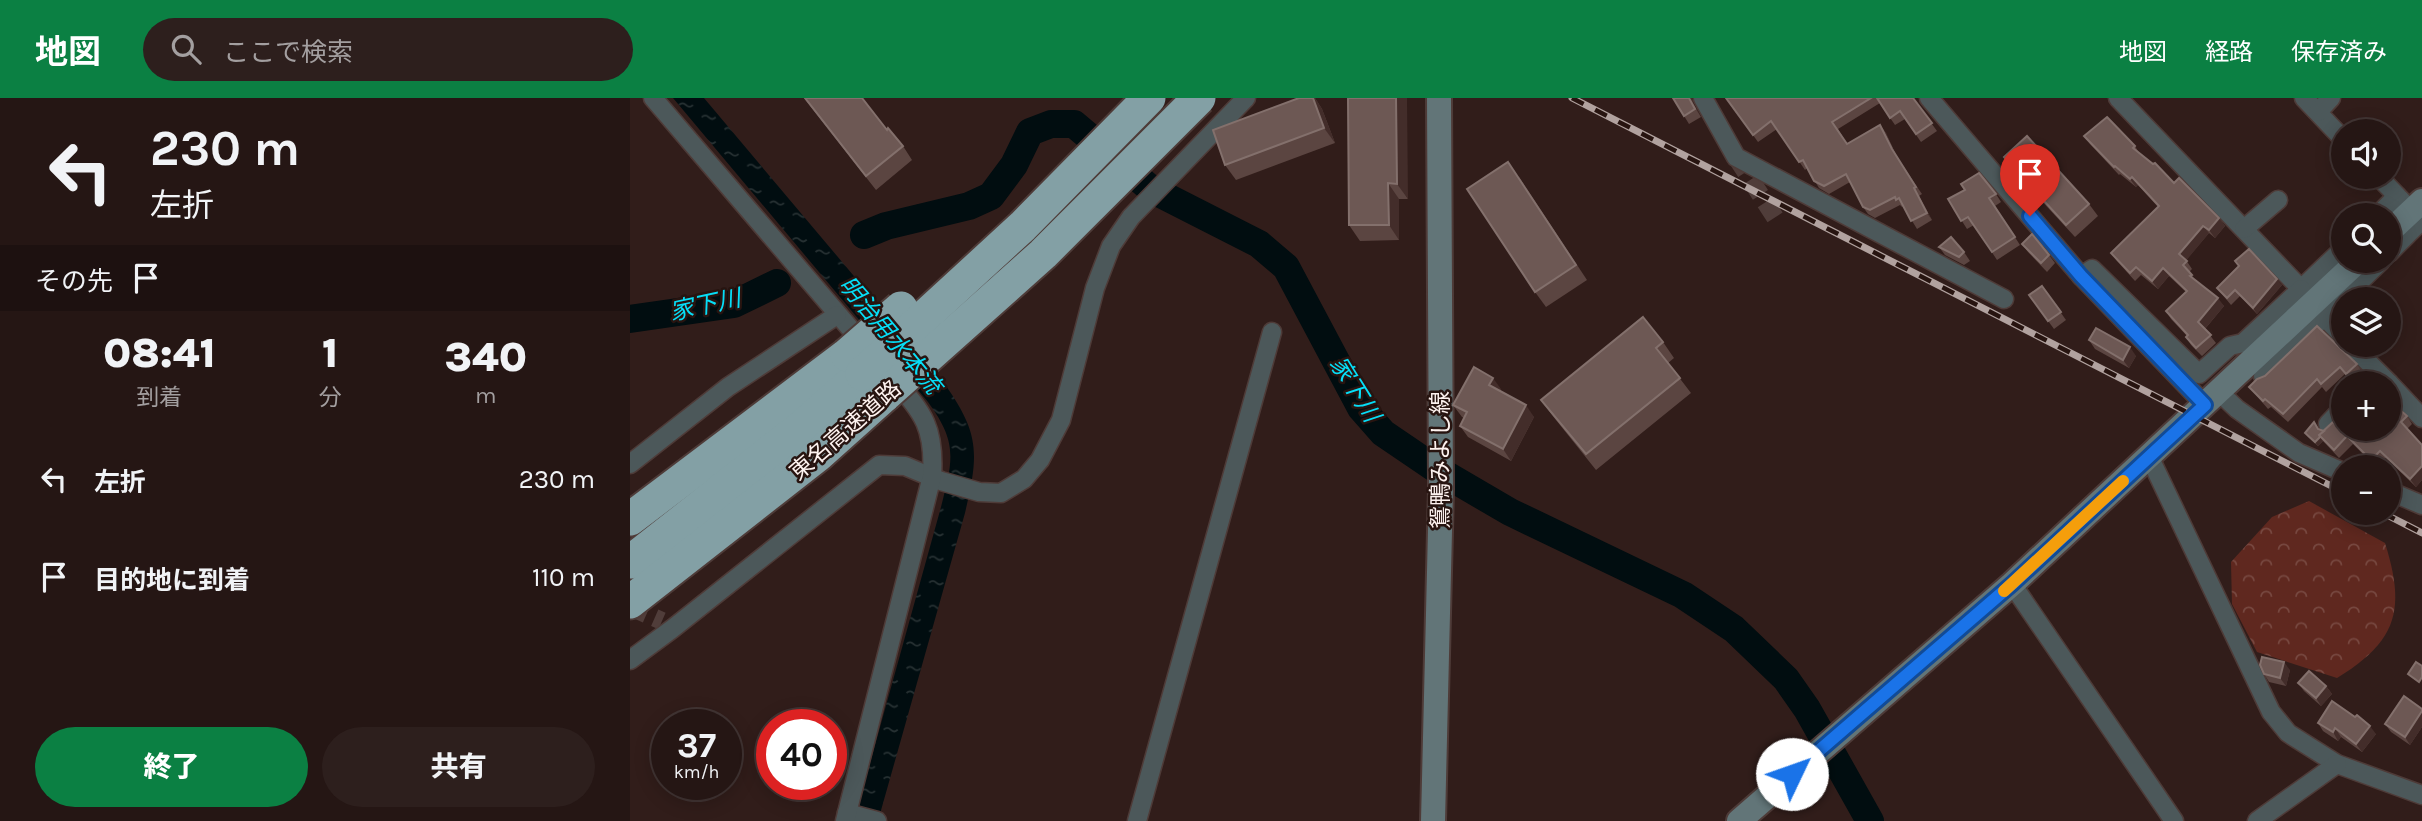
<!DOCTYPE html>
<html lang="ja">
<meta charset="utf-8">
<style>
:root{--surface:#251614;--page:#2d1f1d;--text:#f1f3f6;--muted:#a39fa0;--line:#423534;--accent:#0b8043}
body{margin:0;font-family:Karla,"Noto Sans JP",sans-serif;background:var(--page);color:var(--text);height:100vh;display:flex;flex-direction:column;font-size:26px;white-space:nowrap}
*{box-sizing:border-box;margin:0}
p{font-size:23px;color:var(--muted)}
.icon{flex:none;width:38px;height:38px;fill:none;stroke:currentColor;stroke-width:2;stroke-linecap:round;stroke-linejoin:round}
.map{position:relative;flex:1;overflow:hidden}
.drawer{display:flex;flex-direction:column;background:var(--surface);width:630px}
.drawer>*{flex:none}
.banner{background:#251614;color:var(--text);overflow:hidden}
.tools{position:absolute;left:1701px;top:21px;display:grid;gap:14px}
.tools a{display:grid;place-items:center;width:70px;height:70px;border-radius:50%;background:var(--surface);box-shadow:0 4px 18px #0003,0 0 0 2px var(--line);font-size:35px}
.speed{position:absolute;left:21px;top:611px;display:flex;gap:14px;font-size:35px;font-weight:700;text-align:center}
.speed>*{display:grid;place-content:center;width:91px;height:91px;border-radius:50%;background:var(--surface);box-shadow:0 4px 18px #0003,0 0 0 2px var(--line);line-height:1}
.speed small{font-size:18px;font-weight:400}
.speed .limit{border:10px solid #d22;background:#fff;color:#111}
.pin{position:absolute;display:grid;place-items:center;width:60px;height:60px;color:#fff;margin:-72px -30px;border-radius:50% 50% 50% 0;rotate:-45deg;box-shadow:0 0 7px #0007}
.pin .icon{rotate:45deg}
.me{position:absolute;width:77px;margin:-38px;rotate:48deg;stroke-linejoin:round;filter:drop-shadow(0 0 5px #0008)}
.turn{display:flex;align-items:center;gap:24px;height:147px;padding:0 35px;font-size:32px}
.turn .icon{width:91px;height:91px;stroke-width:2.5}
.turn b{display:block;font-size:49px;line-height:60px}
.then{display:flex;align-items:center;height:66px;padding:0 35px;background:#0003;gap:14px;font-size:26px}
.eta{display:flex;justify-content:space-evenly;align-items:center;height:119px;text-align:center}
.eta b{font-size:42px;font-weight:800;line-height:49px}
.cta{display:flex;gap:14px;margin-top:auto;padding:14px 35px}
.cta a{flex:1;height:80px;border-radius:42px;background:var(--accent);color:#fff;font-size:28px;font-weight:800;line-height:80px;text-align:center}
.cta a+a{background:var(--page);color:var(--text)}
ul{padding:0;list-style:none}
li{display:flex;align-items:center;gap:21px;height:98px;padding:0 35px}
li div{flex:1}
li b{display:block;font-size:26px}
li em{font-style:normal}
header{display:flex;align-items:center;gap:42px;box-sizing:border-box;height:98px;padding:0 35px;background:var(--accent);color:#fff}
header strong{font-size:33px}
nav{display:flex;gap:38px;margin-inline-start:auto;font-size:24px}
.search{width:490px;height:63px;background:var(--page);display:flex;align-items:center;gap:18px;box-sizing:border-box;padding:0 24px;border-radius:38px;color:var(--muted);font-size:26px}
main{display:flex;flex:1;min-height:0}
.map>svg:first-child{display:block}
</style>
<header>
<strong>地図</strong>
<div class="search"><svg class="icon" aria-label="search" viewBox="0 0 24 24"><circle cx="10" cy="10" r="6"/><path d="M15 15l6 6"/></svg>ここで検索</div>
<nav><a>地図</a><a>経路</a><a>保存済み</a></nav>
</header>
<main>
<section class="drawer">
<div class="banner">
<div class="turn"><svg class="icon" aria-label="left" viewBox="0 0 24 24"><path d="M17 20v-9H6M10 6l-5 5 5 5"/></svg><div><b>230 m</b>左折</div></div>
<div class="then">その先<svg class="icon" aria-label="arrive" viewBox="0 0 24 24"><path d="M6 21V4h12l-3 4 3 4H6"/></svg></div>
</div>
<div class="eta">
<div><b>08:41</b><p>到着</p></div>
<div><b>1</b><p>分</p></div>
<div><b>340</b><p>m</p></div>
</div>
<ul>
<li><svg class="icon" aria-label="left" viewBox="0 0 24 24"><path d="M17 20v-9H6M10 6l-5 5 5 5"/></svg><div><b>左折</b></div><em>230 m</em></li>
<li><svg class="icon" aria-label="arrive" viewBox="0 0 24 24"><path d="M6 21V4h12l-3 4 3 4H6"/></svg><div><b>目的地に到着</b></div><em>110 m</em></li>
</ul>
<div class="cta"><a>終了</a><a>共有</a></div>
</section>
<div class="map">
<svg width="1792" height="723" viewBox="0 0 1792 723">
<defs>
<pattern id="forest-crowns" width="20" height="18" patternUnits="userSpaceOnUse" patternTransform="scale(1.75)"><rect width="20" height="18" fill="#5f281f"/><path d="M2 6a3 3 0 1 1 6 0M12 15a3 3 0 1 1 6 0" fill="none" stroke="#774840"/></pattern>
<pattern id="water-ripples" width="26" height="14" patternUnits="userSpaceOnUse" patternTransform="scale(1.75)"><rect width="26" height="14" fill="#010d10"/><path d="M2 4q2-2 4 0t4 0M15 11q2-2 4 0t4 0" fill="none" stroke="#273133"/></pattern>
</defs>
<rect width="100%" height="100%" fill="#311d1a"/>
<path fill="url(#forest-crowns)" d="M1679,403L1755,445C1776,512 1767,543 1707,580L1627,554L1602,506L1601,464L1642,419Z"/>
<path fill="url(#water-ripples)" d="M43,0H74L314,285C350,336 349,355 335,415L248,723H224L311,409C323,361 328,345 298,304Z"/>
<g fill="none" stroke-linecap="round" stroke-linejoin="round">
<g stroke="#010d10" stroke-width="28">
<polyline points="234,137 256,128 339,108 361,98 384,67 400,34 421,26 444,26 521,91 629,146 656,169 731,310 753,335 803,369 880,414 1053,497 1104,531 1156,581 1177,611 1240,723"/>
<polyline points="0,221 104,206 147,185"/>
</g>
<g stroke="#503d3a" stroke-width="18" stroke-dasharray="18 9" stroke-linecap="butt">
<polyline points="1106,59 1148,124"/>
<polyline points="0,509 32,523"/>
</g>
<g stroke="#4e3b38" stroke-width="21">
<g id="street">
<polyline points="23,0 236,249"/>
<polyline points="1073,0 1106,59 1374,201"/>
<polyline points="1299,0 1451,178 1575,307"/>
<polyline points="1488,0 1671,191 1713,151"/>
<polyline points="1674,0 1713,41"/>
<polyline points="1688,14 1701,0"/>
<polyline points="1749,79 1792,124"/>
<polyline points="1748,117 1767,98"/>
<polyline points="1614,131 1648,102"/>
<polyline points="1759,155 1792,122"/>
<polyline points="1451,178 1462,171 1569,276 1600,248 1613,245 1671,191"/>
<polyline points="1694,219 1713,238"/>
<polyline points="1721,247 1759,285"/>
<polyline points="1633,278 1751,163"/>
<polyline points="1759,285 1792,320"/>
<polyline points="1587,292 1607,311 1669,355 1713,374"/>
<polyline points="1698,326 1713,310"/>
<polyline points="1519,358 1641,614 1658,635 1707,666 1792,697"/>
<polyline points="0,366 98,289 207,217"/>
<polyline points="1759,393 1792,407"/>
<polyline points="1382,486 1544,723"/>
<polyline points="0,562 42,531 249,367 275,368 311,383 349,394 371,395 394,381 410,362 431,322 465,190 481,148 501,119 616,0"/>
<polyline points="217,715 247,723"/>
<path d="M215,723L302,378C305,331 294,315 263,281"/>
<polyline points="507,723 642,234"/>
<polyline points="1627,723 1707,666"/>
</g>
</g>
<g stroke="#4e3b38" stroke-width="28">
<g id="secondary">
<polyline points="1759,134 1792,103"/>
<polyline points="803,723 811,391 809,0"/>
<polyline points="1109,723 1382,486 1728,163"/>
</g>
</g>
<g stroke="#4e3b38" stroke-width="37">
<g id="highway">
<polyline points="0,421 217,257"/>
<polyline points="0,464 169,331 232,276"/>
<polyline points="0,504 188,357 255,297"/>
</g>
</g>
<use href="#street" stroke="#4c585a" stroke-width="18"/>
<use href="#secondary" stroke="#627578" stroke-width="24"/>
<use href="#highway" stroke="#83a0a5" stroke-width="33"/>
<g stroke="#b1a29f" stroke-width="7">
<g id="rail">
<polyline points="942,0 1713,394"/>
<polyline points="1753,415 1792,435"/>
</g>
</g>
<use href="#rail" stroke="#271410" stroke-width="4.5" stroke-dasharray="13" stroke-linecap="butt"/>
<g stroke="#4e3b38" stroke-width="37" stroke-linecap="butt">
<g id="highway-bridge">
<polyline points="217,257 271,210"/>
<polyline points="232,276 393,128 519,0"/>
<polyline points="255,297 413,156 569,0"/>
</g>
</g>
<use href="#highway-bridge" stroke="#83a0a5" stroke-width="33"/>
</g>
<g fill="#5b4541">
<polygon points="174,0 232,0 257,32 273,48 282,62 246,92"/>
<polygon points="669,0 685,0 692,11 705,45 606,82 595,67"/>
<polygon points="718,0 778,101 769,101 769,142 730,143 719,127"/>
<polygon points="1043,0 1062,0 1063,5 1071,19 1059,26"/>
<polygon points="1096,0 1283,0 1307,33 1291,44 1275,21 1265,27 1250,5 1208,31 1217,46 1250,27 1256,35 1267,59 1292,96 1289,98 1302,122 1287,131 1273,108 1272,109 1270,107 1245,120 1238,116 1233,109 1220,84 1199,96 1189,90 1177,70 1175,72 1147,31 1128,44"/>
<polygon points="1454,38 1505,48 1509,55 1544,85 1589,120 1595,128 1585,140 1579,135 1556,162 1562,171 1559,174 1567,184 1594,208 1575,231 1586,245 1572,258 1561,247 1556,239 1557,238 1541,221 1536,213 1556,194 1539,178 1528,191 1511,177 1505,183 1487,163 1481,155 1528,109 1508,87 1506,89 1490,76 1489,77 1460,46"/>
<polygon points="1374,59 1459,106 1468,118 1445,139 1382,71"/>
<polygon points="889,79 957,182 916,209 905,194"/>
<polygon points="1366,96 1371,104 1365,108 1390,147 1367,162 1344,127 1337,131 1318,101"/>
<polygon points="1392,146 1419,157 1425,165 1417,174 1398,154"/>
<polygon points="1309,149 1334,154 1340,163 1334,167 1315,157"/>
<polygon points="1605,163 1652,187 1627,216 1610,198 1601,207 1587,190 1609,169"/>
<polygon points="1412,188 1436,222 1424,231 1399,197"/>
<polygon points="1459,242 1506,258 1499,270 1465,251"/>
<polygon points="1033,244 1044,260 1038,265 1061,295 966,372 922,317 911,302"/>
<polygon points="1727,266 1732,274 1721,283 1715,276 1696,294 1692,289 1658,324 1641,309 1638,311 1619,289 1627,281"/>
<polygon points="871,291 870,293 904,319 881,363 838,339 830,328 834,320 832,319 823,307"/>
<polygon points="1777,318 1782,326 1777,331 1792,347 1792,382 1786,389 1756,360 1746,369 1723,346 1709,360 1693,343 1688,348 1678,339 1675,335 1689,331 1694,333 1707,328"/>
<polygon points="1660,572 1656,588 1639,584 1634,576"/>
<polygon points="1668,585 1696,588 1702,596 1691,608 1674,593"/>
<polygon points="1792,611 1792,629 1780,647 1761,634 1755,626"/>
<polygon points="1688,625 1746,636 1732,654 1711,639 1708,643 1693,633"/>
</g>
<g fill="#432d2a">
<polygon points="683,0 685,0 692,11 705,45 694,30"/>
<polygon points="766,0 777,0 778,101 767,86"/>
<polygon points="1059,0 1062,0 1063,5 1071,19"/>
<polygon points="1250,27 1256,35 1267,59 1292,96 1262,51"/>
<polygon points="1502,79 1508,87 1506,89 1500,81"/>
<polygon points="758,85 769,101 769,142 759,127"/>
<polygon points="1284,90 1289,98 1302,122 1297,115"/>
<polygon points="1589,120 1595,128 1585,140 1579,132"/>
<polygon points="1573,128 1579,135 1555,164 1549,156"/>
<polygon points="1533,170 1539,178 1528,191 1522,183"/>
<polygon points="1647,181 1652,187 1627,216 1623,210"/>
<polygon points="1588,200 1594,208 1574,232 1568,224"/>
<polygon points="1500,249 1506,258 1499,270 1493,262"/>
<polygon points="863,280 871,291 867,299 859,287"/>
<polygon points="896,307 904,319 881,363 873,351"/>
<polygon points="1690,339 1693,343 1688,348 1685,344"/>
<polygon points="1792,368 1792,382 1786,389 1780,381"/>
<polygon points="1654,564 1660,572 1656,588 1650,580"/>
<polygon points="1696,588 1702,596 1691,608 1686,600"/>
<polygon points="1792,613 1792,629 1780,647 1775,639"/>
<polygon points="1740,628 1746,636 1732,654 1726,646"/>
<polygon points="1705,630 1711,639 1708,643 1703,634"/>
</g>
<g fill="#6d5854" stroke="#83706c" stroke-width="2">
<polygon points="175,0 232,0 257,32 258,30 273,48 236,78"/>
<polygon points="669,0 683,0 694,30 595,67 583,32"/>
<polygon points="718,0 766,0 767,86 758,85 759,127 719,127"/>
<polygon points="1043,0 1059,0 1065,11 1054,18"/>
<polygon points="1096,0 1241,0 1202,24 1217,46 1250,27 1262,51 1286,89 1284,90 1297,115 1281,123 1269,100 1266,102 1265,99 1240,112 1233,109 1216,76 1194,88 1184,83 1173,62 1169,64 1141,23 1123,37"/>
<polygon points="1247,0 1283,0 1302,25 1286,36 1270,13 1260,20"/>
<polygon points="1477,19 1505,48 1503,50 1523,66 1525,65 1544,85 1549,80 1589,120 1579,132 1573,128 1549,156 1557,163 1553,167 1562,177 1560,178 1588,200 1568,224 1581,237 1566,250 1556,239 1558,237 1536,213 1557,193 1533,170 1522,183 1506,169 1500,175 1481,155 1529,108 1502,79 1500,81 1485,68 1484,69 1454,38"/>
<polygon points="1397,38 1459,106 1436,127 1374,59"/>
<polygon points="878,64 946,167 905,194 837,91"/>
<polygon points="1349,75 1366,96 1359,100 1385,139 1362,154 1338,119 1331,123 1318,101 1335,92 1331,86"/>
<polygon points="1402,136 1419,157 1411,165 1392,146"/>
<polygon points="1321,139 1334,154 1329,159 1309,149"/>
<polygon points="1619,151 1647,181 1623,210 1605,192 1597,200 1587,190 1609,168 1605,163"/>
<polygon points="1412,188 1431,214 1418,223 1399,197"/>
<polygon points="1013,219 1033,244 1026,250 1050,280 956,356 911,302"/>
<polygon points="1687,228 1727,266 1716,276 1710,269 1691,286 1687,281 1653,316 1635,301 1633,303 1619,289 1627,281 1635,278"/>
<polygon points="1466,230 1500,249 1493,262 1459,242"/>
<polygon points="844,269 863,280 859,287 896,307 873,351 830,328 837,314 823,307"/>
<polygon points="1759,302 1777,318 1771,324 1792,347 1792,368 1780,381 1750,353 1741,362 1717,338 1704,352 1689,337 1703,324 1707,328 1713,322 1713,331 1759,331"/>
<polygon points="1684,324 1688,331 1694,333 1689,337 1690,339 1685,344 1675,335"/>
<polygon points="1632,559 1654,564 1650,580 1634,576 1630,567"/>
<polygon points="1786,564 1792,568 1792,579 1789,584 1778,576"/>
<polygon points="1679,573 1696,588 1686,600 1668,585"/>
<polygon points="1774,598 1792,611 1792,613 1775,639 1755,626"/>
<polygon points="1702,603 1725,619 1727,617 1740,628 1726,646 1705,630 1703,634 1688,625"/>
</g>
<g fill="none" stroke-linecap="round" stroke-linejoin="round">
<g stroke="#114b97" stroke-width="18">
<polyline id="route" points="1162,676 1382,486 1575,307 1451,178 1400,118"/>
</g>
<use href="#route" stroke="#1a73e8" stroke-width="12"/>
<polyline stroke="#f59e0b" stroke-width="12" points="1374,493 1493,383"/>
</g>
<g text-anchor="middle" stroke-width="5" stroke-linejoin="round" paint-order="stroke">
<g font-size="23" fill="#fdf2ef" stroke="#271410">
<text transform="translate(215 332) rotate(-41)" y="8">東名高速道路</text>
<text transform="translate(810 362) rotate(-90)" y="8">鴛鴨みよし線</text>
</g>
<g font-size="24" font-style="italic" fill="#06def7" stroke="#271410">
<text transform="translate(75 207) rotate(-12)" y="8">家下川</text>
<text transform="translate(260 237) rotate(50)" y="8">明治用水本流</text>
<text transform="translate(725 291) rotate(58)" y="8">家下川</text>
</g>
</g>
</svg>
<div class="tools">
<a><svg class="icon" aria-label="sound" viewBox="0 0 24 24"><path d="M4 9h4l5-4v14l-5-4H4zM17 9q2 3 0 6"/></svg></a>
<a><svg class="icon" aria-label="search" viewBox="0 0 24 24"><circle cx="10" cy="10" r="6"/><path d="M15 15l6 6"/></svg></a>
<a><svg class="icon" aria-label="layers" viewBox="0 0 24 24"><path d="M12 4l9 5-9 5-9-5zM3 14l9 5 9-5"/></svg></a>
<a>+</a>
<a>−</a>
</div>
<div class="speed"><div>37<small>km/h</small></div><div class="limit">40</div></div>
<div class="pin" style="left:1400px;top:118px;background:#d93025"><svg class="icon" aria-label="arrive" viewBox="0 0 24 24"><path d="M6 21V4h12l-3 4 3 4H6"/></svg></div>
<svg class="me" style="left:1162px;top:676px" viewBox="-20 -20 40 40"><circle r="19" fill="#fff"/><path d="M0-13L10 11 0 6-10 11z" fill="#1a73e8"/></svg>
</div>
</main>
